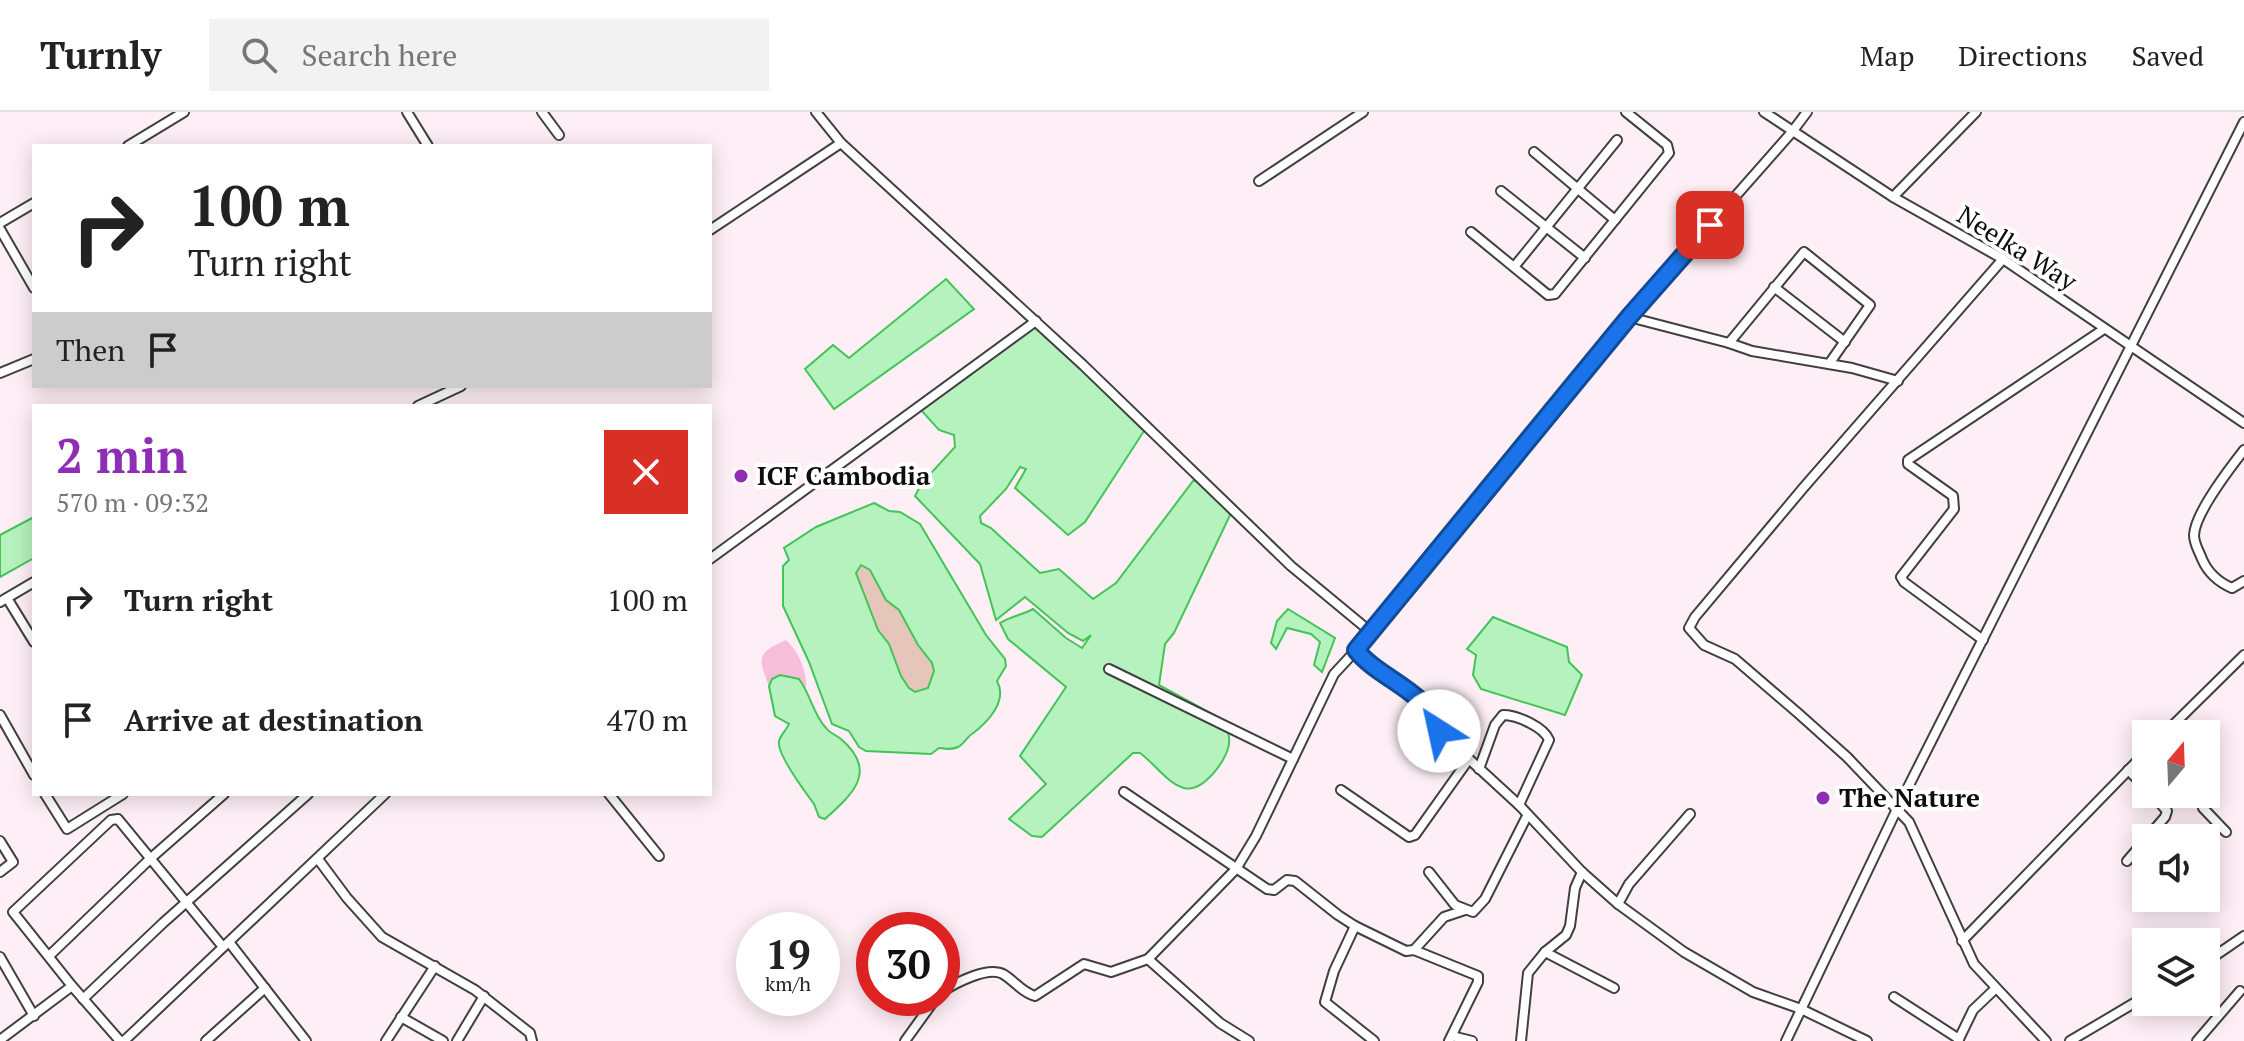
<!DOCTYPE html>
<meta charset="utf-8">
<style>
:root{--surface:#fff;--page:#f2f2f2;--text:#222;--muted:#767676;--line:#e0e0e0;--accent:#8d2eb5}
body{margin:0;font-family:"PT Serif",serif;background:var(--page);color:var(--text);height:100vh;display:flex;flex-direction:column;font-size:30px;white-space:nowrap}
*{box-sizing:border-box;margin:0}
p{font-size:26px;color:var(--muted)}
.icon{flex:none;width:44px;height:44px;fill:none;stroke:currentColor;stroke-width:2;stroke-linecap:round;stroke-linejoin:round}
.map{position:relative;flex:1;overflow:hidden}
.drawer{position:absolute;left:32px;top:292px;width:680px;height:392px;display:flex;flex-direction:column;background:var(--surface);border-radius:0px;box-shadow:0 4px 20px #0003}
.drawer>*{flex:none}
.guide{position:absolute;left:32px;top:32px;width:680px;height:244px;border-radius:0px;box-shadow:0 4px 20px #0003;background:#fff;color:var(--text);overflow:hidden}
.needle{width:52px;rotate:19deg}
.buttons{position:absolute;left:2132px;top:608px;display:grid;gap:16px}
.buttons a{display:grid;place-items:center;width:88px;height:88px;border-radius:0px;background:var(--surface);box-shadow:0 4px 20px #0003;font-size:40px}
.speed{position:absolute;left:736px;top:800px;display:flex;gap:16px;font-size:40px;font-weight:700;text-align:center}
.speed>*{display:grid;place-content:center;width:104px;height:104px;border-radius:50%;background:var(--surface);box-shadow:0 4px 20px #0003;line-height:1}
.speed small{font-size:20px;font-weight:400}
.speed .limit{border:12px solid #d22;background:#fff;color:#111}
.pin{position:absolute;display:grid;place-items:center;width:68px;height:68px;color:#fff;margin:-34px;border-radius:16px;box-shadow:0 4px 12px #0006}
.me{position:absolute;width:88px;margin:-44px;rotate:325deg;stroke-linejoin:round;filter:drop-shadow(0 0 6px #0008)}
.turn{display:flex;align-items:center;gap:28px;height:168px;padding:0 24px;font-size:36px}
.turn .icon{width:104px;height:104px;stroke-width:2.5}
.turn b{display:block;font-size:56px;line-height:68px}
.then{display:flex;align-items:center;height:76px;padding:0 24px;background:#0003;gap:16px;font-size:30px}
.round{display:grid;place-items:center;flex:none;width:84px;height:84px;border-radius:0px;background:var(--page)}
.headline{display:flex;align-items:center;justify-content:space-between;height:136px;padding:0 24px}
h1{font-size:48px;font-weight:600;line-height:60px;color:var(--accent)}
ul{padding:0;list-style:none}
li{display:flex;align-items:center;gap:24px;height:120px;padding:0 24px}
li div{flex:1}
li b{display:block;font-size:30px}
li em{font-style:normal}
header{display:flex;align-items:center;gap:48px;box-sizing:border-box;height:112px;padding:0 40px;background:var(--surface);border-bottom:2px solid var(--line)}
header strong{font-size:38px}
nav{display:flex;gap:44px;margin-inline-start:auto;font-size:28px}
.search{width:560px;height:72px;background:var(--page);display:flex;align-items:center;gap:20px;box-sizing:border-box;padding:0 28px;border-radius:0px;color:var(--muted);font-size:30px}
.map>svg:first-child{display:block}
</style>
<header>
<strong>Turnly</strong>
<div class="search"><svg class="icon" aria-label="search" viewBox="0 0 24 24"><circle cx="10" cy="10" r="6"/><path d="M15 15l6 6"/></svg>Search here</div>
<nav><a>Map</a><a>Directions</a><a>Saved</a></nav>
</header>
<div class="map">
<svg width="2244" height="929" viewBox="0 0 2244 929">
<rect width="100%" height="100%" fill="#feeff6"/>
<polygon fill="#e6c5ba" points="861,453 870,458 886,488 899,498 918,533 932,551 934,559 928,576 916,580 909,576 901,564 889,532 878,518 856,461"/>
<path fill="#f7bed9" d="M786,528C799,540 807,559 806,576L799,567H772L769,574C758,546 756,541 786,528Z"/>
<g fill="#b6f2be" stroke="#42c556" stroke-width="2" fill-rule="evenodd">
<polygon points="946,167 974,197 834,297 805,257 833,233 849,246"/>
<path d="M1036,213L1144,319L1085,410L1068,423L1015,376L1026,357L1020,355L1006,377L980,404L981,411L991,416L1040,461L1059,457L1093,487L1116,471L1193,369H1200L1232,399L1174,521L1165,532L1159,573L1223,608C1227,615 1230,624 1229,632C1227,648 1203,681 1184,676C1168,672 1154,651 1140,641H1133L1042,725L1032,724L1009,707L1046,672L1020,644L1066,575L1008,527L1000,511C1012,504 1022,503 1033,497L1066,526L1082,536L1091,523L1083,529L1068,521L1025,485L996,508L980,452L915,384L922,371L955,335L954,323L939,318L920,297Z"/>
<path d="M874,391L889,399L900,400L920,412L986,523L1005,547L1006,554L997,569C1008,589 988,610 972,622C967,625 964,632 958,635C952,638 946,637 939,636L931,642L866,639L859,635L849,619L832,612L809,550L783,494V454L789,448L784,436L816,415ZM861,453L870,458L886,488L899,498L918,533L932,551L934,559L928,576L915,580L909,576L901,564L889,532L878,518L856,461Z"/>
<polygon points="34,405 34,446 0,465 0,423"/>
<polygon points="1288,497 1335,526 1322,560 1314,553 1320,530 1311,522 1287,516 1276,537 1271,531 1277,509"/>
<polygon points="1493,505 1567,535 1569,550 1582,563 1565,603 1481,577 1473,563 1476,543 1467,537"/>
<path d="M780,563L799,567C810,581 813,602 826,616C830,621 836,623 841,627C878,659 854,681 825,707L819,705L814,692C806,681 776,642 779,629C780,624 787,617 789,612L775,604L769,574L772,567Z"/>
</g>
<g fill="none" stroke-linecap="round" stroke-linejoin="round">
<g stroke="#404040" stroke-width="12">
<g id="street">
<polyline points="407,0 428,34"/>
<polyline points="542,0 559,23"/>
<polyline points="816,0 841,31 1083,253 1291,454 1372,521"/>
<polyline points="1764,0 1893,85 2003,147 2244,311"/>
<polyline points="128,34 184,0"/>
<polyline points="1534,40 1615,108"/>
<polyline points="1259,69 1363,0"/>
<polyline points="1501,79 1585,146"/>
<polyline points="1893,85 1976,0"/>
<polyline points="0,111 34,91"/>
<polyline points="0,117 34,176"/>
<polyline points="710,118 841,31"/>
<polyline points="1471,120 1548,183 1555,182 1669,41 1667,33 1626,0"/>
<polyline points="2003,147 1804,375 1695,505 1689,516 1704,533 1735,547 1799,602 1847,645 1909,710 1974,852 2046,929"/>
<polyline points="1514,155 1617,28"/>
<polyline points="1774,175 1845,230"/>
<polyline points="1629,205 1729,231 1752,239 1852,256 1898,269"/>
<polyline points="1729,231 1804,140 1870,193 1829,252"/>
<polyline points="0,261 34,247"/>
<polyline points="418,294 461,274"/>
<path d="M2244,338C2230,356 2195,401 2194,423C2194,432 2199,439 2202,447C2208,461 2218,470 2232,476L2244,469"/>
<polyline points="710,447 1036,209"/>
<polyline points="7,486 34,530"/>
<polyline points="0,490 34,470"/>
<polyline points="1983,528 1904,470 1901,465 1954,397 1953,384 1908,352 1908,348 2104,217"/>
<polyline points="1356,538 1362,546 1403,574 1430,599 1447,631 1469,647 1519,693 1582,760 1618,792 1684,840 1753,880 1801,897 1867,929"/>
<polyline points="1109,557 1293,647"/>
<polyline points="0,603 34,663"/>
<polyline points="2164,622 2244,543"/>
<path d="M1479,657L1495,613L1503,603C1517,603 1544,615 1549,628L1519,693"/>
<polyline points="2128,658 2146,676"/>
<polyline points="1341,678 1409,725 1415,723 1469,647"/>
<polyline points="1124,680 1267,777 1274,778 1287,768 1295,769 1338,803 1355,814"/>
<polyline points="45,682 67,717 123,682"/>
<polyline points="609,682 659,744"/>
<polyline points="2202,682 2203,696 2226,720"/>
<polyline points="2147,726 2165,705 2167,699 2152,682"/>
<polyline points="0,729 13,750 0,760"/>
<polyline points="318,747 347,786 382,825 475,878 530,921 532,929"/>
<polyline points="2127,749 2146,727"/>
<polyline points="1429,760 1455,793 1473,800 1485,787 1527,704"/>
<polyline points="1618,792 1629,772 1690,702"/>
<polyline points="1962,829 2146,640"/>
<polyline points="229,830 306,929"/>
<polyline points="1414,838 1444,805 1465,798"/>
<polyline points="1545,840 1614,876"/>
<polyline points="49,844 151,746 224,682"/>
<polyline points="0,845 34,904"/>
<polyline points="1148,847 1220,911 1249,929"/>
<polyline points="2206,850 2244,824"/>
<path d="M942,880C955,871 988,854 1003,862C1015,869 1021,880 1035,884L1084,852L1111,860L1148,847L1236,757L1256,724L1334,562L1372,521L1629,205L1792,20L1807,0"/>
<polyline points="1894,885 1959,927"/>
<polyline points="83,887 163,811 308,682"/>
<polyline points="401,905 443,929"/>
<polyline points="1452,924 1472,929"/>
<polyline points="0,928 72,874"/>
<polyline points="120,929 72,874 13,800 111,708 118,707 223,835"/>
<polyline points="124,929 385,682"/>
<polyline points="206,929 265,876"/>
<polyline points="386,929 435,854"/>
<polyline points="457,929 484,884"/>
<polyline points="905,929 936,886"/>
<polyline points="1374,929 1325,890 1334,859 1355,814 1406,839 1414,838 1478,864 1478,870 1449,929"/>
<polyline points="1521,929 1528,861 1545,840 1566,823 1570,814 1575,776 1582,760"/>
<polyline points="1786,929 1897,697 2244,10"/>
<polyline points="1958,929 1973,898 1995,877"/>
<polyline points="2070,929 2146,884"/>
<polyline points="2197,929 2240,879"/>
</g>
</g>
<use href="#street" stroke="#fff" stroke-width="8"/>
</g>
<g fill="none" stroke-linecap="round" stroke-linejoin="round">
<g stroke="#114b97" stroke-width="20">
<path id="route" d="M1439,619C1429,579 1380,568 1356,538L1629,205L1710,113"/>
</g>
<use href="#route" stroke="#1a73e8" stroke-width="14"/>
</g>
<g fill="#8d2eb5" stroke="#fff" stroke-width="3">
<circle cx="741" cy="364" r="8"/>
<circle cx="1823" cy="686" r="8"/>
</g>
<g text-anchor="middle" stroke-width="8" stroke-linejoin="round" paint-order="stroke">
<g font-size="26" fill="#0d0d0d" stroke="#fff">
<text transform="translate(2017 136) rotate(32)" y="9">Neelka Way</text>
</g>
<g font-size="26" font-weight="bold" fill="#0d0d0d" stroke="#fff" text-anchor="start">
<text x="757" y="373">ICF Cambodia</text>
<text x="1839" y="695">The Nature</text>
</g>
</g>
</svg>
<div class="buttons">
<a><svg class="needle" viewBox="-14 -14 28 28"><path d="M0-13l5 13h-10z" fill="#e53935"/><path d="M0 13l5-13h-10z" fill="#767676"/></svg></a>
<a><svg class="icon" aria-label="sound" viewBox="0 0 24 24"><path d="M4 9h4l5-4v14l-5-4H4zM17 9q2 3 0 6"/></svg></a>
<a><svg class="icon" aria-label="layers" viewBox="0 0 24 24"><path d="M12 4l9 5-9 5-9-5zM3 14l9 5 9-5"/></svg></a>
</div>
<div class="speed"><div>19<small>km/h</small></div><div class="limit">30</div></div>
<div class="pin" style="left:1710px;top:113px;background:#d93025"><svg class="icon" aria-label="arrive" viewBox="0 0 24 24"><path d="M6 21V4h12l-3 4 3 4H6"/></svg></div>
<svg class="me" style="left:1439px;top:619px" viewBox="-20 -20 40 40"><circle r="19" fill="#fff"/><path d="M0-13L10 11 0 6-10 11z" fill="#1a73e8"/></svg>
<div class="guide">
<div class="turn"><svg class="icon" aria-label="right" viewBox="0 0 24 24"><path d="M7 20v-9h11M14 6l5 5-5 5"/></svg><div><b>100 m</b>Turn right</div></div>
<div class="then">Then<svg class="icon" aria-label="arrive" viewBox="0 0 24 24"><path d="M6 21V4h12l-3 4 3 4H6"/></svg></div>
</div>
<section class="drawer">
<div class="headline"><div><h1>2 min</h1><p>570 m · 09:32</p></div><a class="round" style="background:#d93025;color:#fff"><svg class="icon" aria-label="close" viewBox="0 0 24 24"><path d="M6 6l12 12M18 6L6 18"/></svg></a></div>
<ul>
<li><svg class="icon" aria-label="right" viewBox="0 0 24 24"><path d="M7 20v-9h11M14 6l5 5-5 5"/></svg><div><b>Turn right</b></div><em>100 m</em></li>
<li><svg class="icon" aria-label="arrive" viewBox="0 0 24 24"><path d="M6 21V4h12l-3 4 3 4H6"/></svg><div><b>Arrive at destination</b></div><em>470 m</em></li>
</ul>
</section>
</div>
